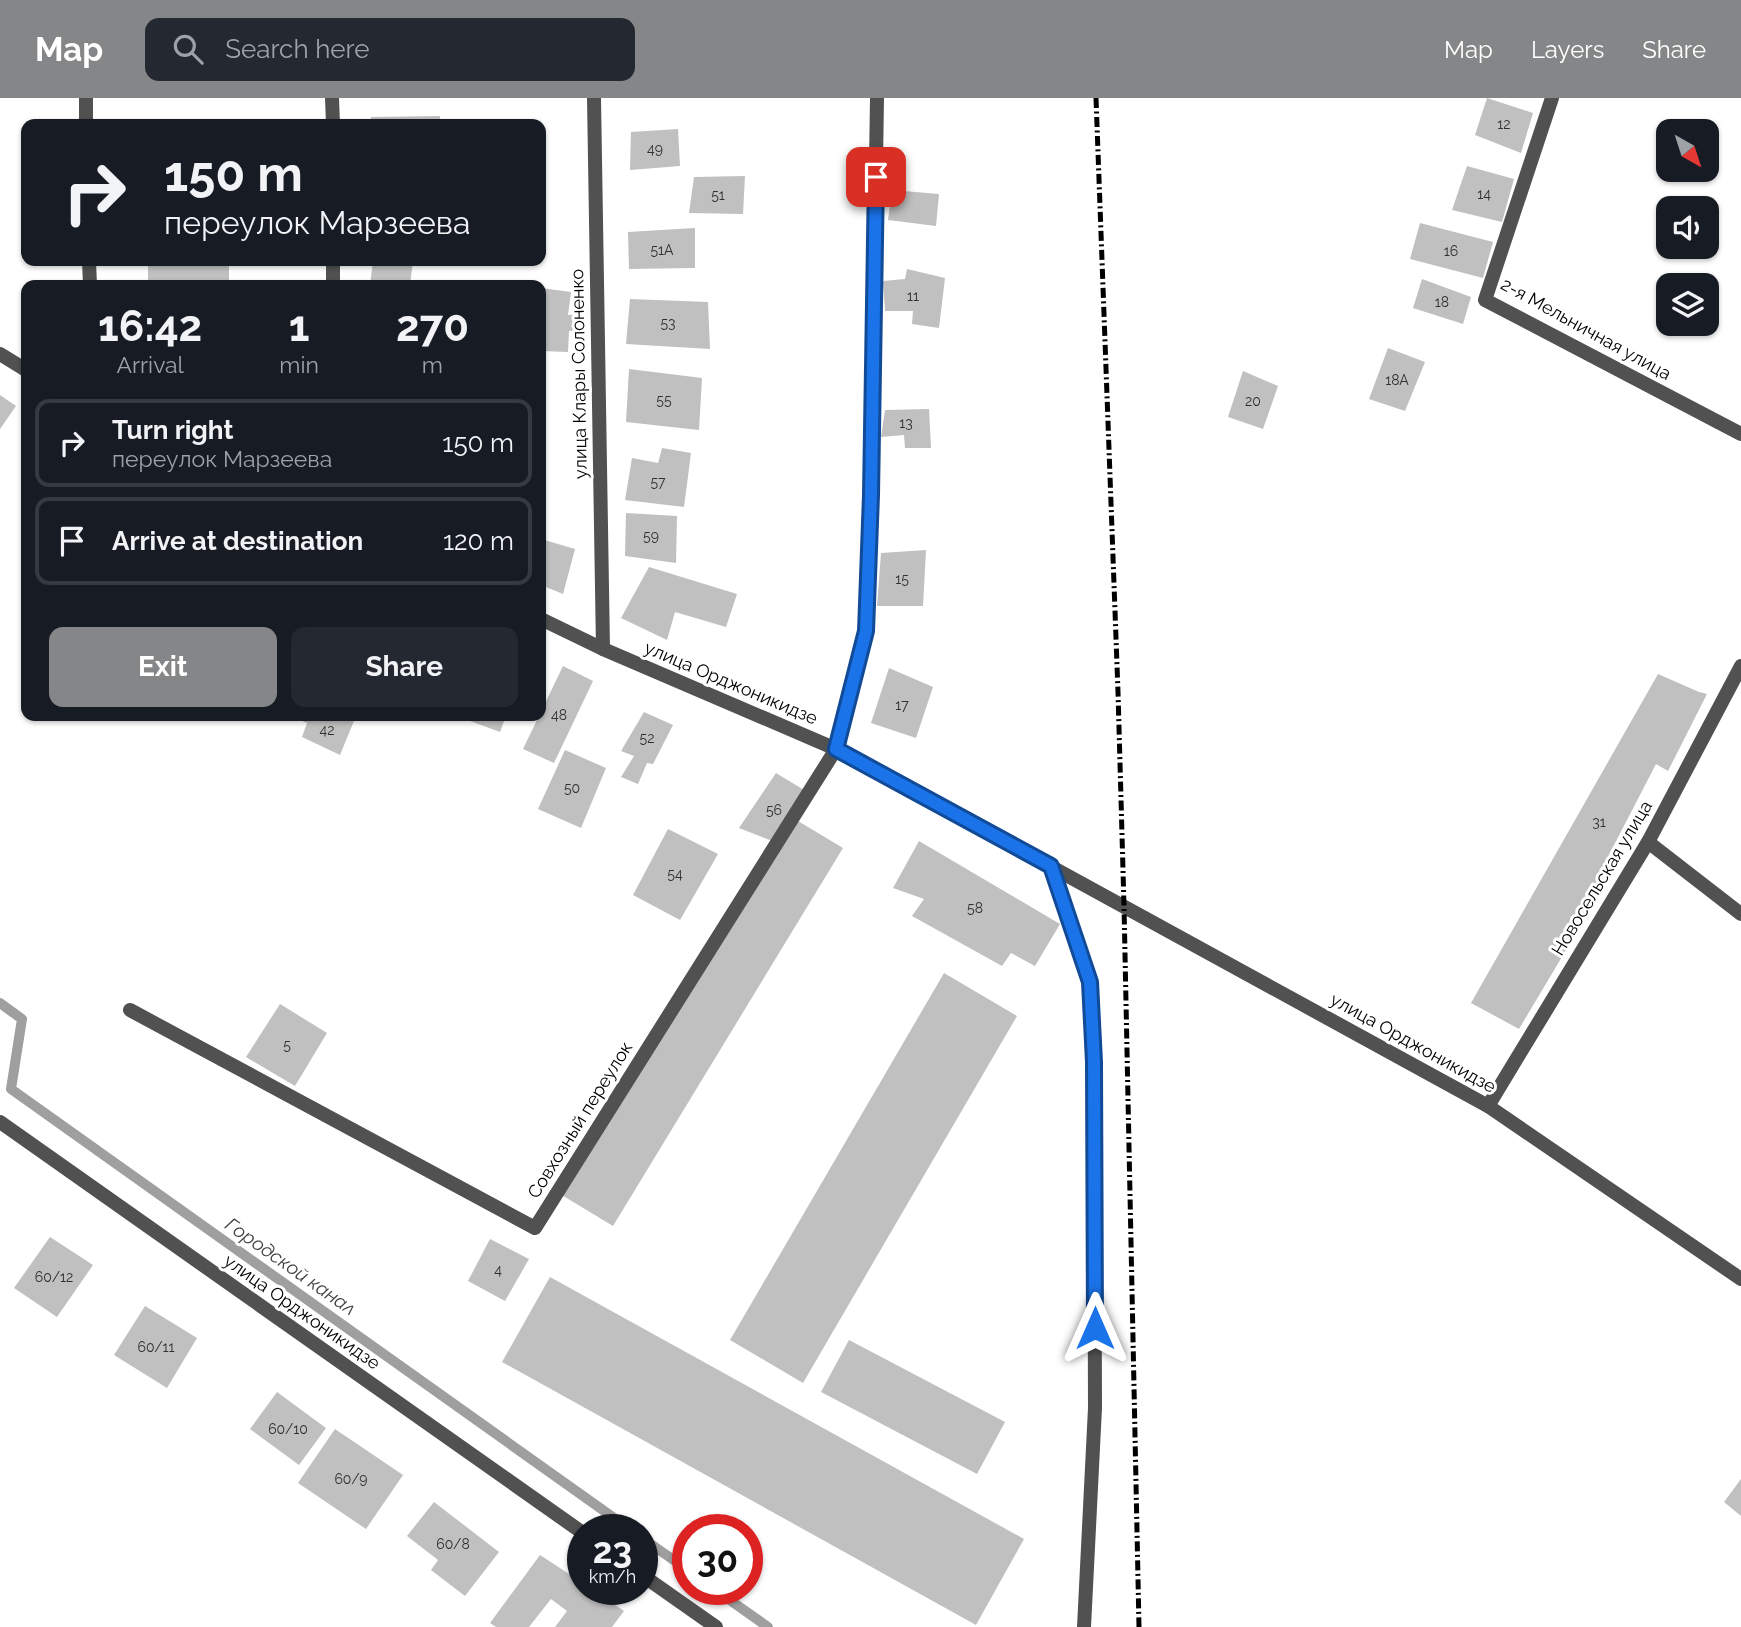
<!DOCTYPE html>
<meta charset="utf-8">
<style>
:root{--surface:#171b24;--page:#242831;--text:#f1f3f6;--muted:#9ea1a6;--line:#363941;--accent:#858687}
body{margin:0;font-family:Raleway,sans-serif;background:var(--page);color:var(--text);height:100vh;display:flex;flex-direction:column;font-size:26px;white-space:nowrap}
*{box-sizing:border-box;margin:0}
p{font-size:23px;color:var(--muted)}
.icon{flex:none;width:38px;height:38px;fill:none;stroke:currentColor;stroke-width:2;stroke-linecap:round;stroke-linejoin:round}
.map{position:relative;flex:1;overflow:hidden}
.side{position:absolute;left:21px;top:182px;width:525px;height:441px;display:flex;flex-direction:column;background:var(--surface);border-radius:14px;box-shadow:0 2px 5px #0004}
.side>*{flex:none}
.guide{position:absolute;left:21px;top:21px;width:525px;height:147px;border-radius:14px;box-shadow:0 2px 5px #0004;background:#171b24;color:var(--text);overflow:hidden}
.needle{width:46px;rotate:141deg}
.controls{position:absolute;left:1656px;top:21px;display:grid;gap:14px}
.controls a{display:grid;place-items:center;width:63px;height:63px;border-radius:14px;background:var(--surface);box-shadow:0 2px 5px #0004;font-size:35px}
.speed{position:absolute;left:567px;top:1416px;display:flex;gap:14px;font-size:35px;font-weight:700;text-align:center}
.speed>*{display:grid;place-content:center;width:91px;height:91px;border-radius:50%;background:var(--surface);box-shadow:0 2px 5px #0004;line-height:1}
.speed small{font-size:18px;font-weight:400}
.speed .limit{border:10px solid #d22;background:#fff;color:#111}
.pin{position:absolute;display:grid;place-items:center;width:60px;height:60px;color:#fff;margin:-30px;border-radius:14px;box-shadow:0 4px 10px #0006}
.me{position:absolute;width:77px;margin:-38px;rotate:0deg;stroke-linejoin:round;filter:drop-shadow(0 0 5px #0008)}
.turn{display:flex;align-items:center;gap:24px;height:147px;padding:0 28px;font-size:32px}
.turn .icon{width:91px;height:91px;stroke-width:2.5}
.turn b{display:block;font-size:49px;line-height:60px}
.eta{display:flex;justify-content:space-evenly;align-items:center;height:119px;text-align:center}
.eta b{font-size:42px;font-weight:700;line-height:49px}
.cta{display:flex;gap:14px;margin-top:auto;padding:14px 28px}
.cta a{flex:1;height:80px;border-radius:14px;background:var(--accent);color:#fff;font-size:28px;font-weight:700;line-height:80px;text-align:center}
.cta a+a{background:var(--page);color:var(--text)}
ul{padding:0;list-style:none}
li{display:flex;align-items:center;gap:21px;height:88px;margin:0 14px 10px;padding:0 14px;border:4px solid var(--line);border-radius:14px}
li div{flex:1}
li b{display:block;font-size:26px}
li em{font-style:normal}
header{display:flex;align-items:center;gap:42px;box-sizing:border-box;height:98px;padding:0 35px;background:var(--accent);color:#fff}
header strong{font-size:33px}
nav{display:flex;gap:38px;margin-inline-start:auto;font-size:24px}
.search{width:490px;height:63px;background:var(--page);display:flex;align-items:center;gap:18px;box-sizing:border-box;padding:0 24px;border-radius:14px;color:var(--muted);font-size:26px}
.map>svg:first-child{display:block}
</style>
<header>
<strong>Map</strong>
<div class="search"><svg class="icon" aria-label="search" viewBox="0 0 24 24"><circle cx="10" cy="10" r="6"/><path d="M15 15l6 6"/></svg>Search here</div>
<nav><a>Map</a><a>Layers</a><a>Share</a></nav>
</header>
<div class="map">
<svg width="1741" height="1529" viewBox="0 0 1741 1529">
<rect width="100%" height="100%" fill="#fff"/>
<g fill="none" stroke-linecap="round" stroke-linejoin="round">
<g stroke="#9f9f9f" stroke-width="10">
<polyline points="0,905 22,921 11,991 631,1432"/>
<polyline points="642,1440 688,1472"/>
<polyline points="714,1491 768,1529"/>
</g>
</g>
<g fill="#c0c0c0">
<polygon points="1487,0 1533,15 1521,55 1475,37"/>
<polygon points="440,18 440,26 370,26 371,19"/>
<polygon points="678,31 680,68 630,72 631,34"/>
<polygon points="1467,68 1514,81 1502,124 1452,112"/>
<polygon points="745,78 743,116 689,115 694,79"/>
<polygon points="892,92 939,96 936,128 888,122"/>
<polygon points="1420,125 1493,144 1483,180 1410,161"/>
<polygon points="695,130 695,170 629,171 628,134"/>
<rect x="148" y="163" width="81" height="24"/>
<polygon points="373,163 413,163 410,187 370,187"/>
<polygon points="907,171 945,180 939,230 912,226 913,213 885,213 883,183 905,181"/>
<polygon points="1422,181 1471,199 1463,226 1413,210"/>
<polygon points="541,190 571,194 568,217 579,216 579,232 569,233 568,254 541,253"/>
<polygon points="630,201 708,204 710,251 626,246"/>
<polygon points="1388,250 1425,264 1405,313 1369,301"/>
<polygon points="629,271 702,280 699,332 626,324"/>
<polygon points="1243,273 1278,288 1263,331 1228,319"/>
<polygon points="0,297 16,308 0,331"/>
<polygon points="929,311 931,350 905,350 904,337 881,339 885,312"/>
<polygon points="662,350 691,355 684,409 625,402 632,360 658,365"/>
<polygon points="626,415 677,418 676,465 625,458"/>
<polygon points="541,441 575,451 563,496 541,487"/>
<polygon points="926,452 923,508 877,508 881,455"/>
<polygon points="649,469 737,496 726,529 675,514 667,542 621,520"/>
<polygon points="563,568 593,583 554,665 523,651"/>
<polygon points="889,570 933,589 916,640 871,625"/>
<polygon points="1658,576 1699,594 1707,596 1668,673 1656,666 1599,776 1606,785 1519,931 1471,905"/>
<polygon points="644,614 673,627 653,666 647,665 638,686 621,679 634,658 621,653"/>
<polygon points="290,618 356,618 340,657 302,639 307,625"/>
<polygon points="463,618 506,618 500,634 462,620"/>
<polygon points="565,652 606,670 581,730 538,711"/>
<polygon points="776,675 809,695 793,720 843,750 613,1128 560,1096 775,744 739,730"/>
<polygon points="668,731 718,756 680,822 633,797"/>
<polygon points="919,743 1060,826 1035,868 1011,855 1002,868 912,818 924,801 893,790"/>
<polygon points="944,875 1017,918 803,1285 730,1242"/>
<polygon points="280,906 327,935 295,988 246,959"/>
<polygon points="50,1139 93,1167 57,1219 14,1190"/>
<polygon points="490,1141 529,1161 505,1203 468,1183"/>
<polygon points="550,1179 1024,1441 976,1527 502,1264"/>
<polygon points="145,1208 197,1240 167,1290 114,1257"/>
<polygon points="849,1242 1005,1324 977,1376 821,1294"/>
<polygon points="277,1294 326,1330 299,1367 250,1331"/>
<polygon points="335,1331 403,1377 366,1431 298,1385"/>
<polygon points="1741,1381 1741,1418 1724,1404"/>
<polygon points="434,1404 499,1454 465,1498 431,1472 438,1462 407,1438"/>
<polygon points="540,1457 583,1485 583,1491 592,1491 624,1513 612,1529 555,1529 567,1513 551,1501 529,1529 496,1529 490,1525"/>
</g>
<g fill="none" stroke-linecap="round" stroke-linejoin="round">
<polyline stroke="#515151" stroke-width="14" points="130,912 535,1130 836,651"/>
<g stroke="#515151" stroke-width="14">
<polyline points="86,0 86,26"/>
<polyline points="332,0 333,26"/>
<polyline points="594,0 603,551"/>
<polyline points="1552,0 1485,202 1741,336"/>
<polyline points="89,163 90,187"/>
<polyline points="333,163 333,187"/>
<polyline points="0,256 26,272"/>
<polyline points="541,521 603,551 836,651 1488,1008 1741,1181"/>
<polyline points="836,651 866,533 871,397 877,0"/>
<polyline points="1648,744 1741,816"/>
<polyline points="1051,768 1090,884 1094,964 1095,1310 1084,1529"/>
<polyline points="1488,1008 1648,744 1741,568"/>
<polyline points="0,1024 583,1435"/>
<polyline points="642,1477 716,1529"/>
</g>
<polyline stroke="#000" stroke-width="5" stroke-dasharray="10 3.5 2 3.5" stroke-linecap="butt" points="1096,0 1118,594 1124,808 1139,1529"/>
</g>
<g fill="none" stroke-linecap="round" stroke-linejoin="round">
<g stroke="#114b97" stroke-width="18">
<polyline id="route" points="876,79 871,397 866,533 836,651 1051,768 1090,884 1094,964 1095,1230"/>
</g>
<use href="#route" stroke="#1a73e8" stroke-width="12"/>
</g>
<g text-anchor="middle" stroke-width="6" stroke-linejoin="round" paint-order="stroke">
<g font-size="14" fill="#303030">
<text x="1504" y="31">12</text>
<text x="655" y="56">49</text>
<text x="1484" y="101">14</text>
<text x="718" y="102">51</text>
<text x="662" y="157">51А</text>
<text x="1451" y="158">16</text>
<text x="913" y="203">11</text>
<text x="1442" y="209">18</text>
<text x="668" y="230">53</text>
<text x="1397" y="287">18А</text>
<text x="664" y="307">55</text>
<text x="1253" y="308">20</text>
<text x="906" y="330">13</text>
<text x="658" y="389">57</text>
<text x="651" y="443">59</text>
<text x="902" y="486">15</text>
<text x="902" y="612">17</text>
<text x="559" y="622">48</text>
<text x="327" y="637">42</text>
<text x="647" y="645">52</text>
<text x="572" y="695">50</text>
<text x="774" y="717">56</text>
<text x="1599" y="729">31</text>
<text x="675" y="781">54</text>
<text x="975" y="815">58</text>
<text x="287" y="952">5</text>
<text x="498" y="1177">4</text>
<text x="54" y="1184">60/12</text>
<text x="156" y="1254">60/11</text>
<text x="288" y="1336">60/10</text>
<text x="351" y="1386">60/9</text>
<text x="453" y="1451">60/8</text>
</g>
<g font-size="18" fill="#000" stroke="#fff">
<text transform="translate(1586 231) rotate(29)" y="6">2-я Мельничная улица</text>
<text transform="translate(579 276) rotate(-91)" y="6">улица Клары Солоненко</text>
<text transform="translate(731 585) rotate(23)" y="6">улица Орджоникидзе</text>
<text transform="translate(1602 780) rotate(-59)" y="6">Новосельская улица</text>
<text transform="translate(1413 945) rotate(29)" y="6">улица Орджоникидзе</text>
<text transform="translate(580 1022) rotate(-58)" y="6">Совхозный переулок</text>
<text transform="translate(302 1214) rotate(35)" y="6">улица Орджоникидзе</text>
</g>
<g font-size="19" font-style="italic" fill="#404040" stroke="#fff">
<text transform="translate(291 1168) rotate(35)" y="7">Городской канал</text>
</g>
</g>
</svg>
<div class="controls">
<a><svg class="needle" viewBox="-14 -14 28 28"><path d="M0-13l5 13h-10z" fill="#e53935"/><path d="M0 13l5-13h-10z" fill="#9ea1a6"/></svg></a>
<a><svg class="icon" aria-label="sound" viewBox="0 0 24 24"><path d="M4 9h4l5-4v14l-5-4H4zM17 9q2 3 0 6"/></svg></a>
<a><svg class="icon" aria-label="layers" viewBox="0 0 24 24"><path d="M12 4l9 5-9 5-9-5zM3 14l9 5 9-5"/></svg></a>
</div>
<div class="speed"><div>23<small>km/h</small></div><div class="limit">30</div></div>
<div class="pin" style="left:876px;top:79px;background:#d93025"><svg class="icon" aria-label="arrive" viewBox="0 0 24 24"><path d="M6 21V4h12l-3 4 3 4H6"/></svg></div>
<svg class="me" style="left:1095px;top:1230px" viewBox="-20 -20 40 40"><path d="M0-17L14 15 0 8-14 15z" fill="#1a73e8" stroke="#fff" stroke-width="4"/></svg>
<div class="guide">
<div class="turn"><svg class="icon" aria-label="right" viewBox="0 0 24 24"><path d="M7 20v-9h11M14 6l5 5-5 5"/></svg><div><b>150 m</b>переулок Марзеева</div></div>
</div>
<section class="side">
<div class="eta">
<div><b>16:42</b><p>Arrival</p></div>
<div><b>1</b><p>min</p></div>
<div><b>270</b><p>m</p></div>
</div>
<ul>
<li><svg class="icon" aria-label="right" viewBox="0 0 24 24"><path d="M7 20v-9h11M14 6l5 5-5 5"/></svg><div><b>Turn right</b><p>переулок Марзеева</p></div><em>150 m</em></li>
<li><svg class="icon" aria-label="arrive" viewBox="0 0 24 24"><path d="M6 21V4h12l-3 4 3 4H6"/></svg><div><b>Arrive at destination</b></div><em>120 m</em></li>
</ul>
<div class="cta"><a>Exit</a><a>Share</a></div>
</section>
</div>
